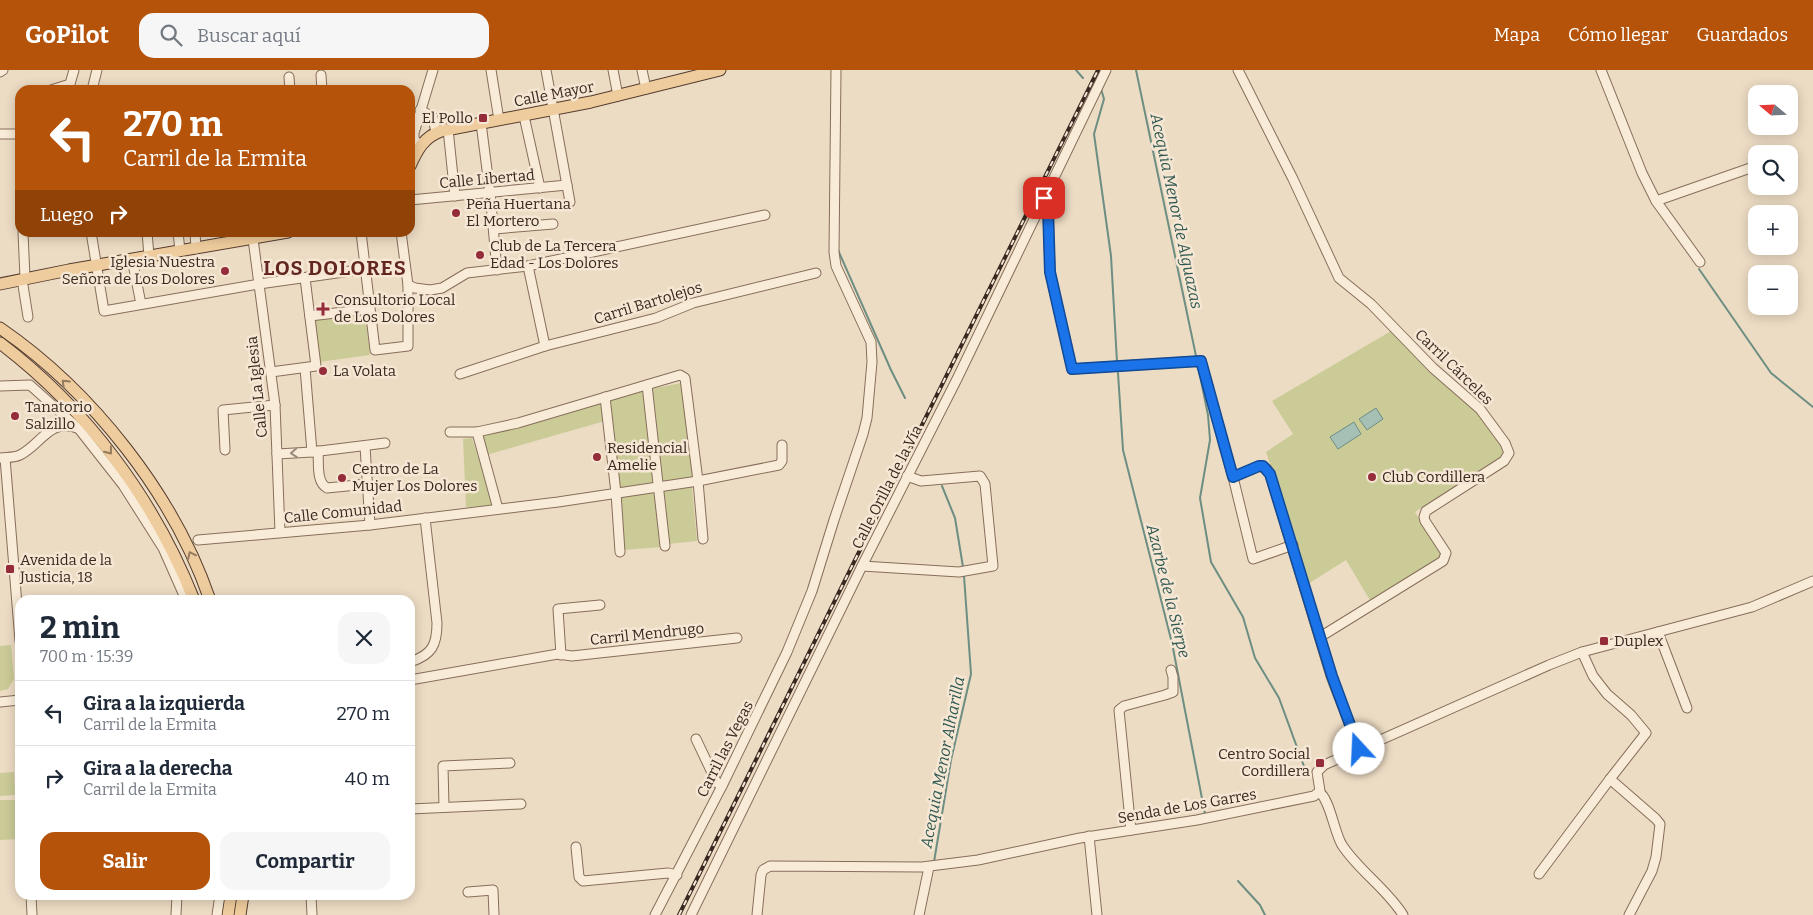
<!DOCTYPE html>
<html lang="es">
<meta charset="utf-8">
<style>
:root{--surface:#fff;--page:#f6f6f7;--text:#1f2937;--muted:#747a83;--line:#e0e1e3;--accent:#b45309}
body{margin:0;font-family:Bitter,serif;background:var(--page);color:var(--text);height:100vh;display:flex;flex-direction:column;font-size:19px;white-space:nowrap}
*{box-sizing:border-box;margin:0}
p{font-size:16px;color:var(--muted)}
.icon{flex:none;width:28px;height:28px;fill:none;stroke:currentColor;stroke-width:2;stroke-linecap:round;stroke-linejoin:round}
.map{position:relative;flex:1;overflow:hidden}
.drawer{position:absolute;left:15px;top:525px;width:400px;height:305px;display:flex;flex-direction:column;background:var(--surface);border-radius:15px;box-shadow:0 2px 12px #0003}
.drawer>*{flex:none}
.top-card{position:absolute;left:15px;top:15px;width:400px;height:152px;border-radius:15px;box-shadow:0 2px 12px #0003;background:#b45309;color:#fff;overflow:hidden}
.needle{width:32px;rotate:289deg}
.buttons{position:absolute;left:1748px;top:15px;display:grid;gap:10px}
.buttons a{display:grid;place-items:center;width:50px;height:50px;border-radius:10px;background:var(--surface);box-shadow:0 2px 12px #0003;font-size:25px}
.pin{position:absolute;display:grid;place-items:center;width:42px;height:42px;color:#fff;margin:-21px;border-radius:10px;box-shadow:0 2px 8px #0006}
.me{position:absolute;width:55px;margin:-28px;rotate:340deg;stroke-linejoin:round;filter:drop-shadow(0 0 4px #0008)}
.turn{display:flex;align-items:center;gap:18px;height:105px;padding:0 25px;font-size:22px}
.turn .icon{width:65px;height:65px;stroke-width:2.5}
.turn b{display:block;font-size:35px;line-height:42px}
.then{display:flex;align-items:center;height:48px;padding:0 25px;background:#0003;gap:10px;font-size:19px}
.round{display:grid;place-items:center;flex:none;width:52px;height:52px;border-radius:15px;background:var(--page)}
.head{display:flex;align-items:center;justify-content:space-between;height:85px;padding:0 25px}
h1{font-size:30px;font-weight:700;line-height:38px}
.primary-button{display:flex;gap:10px;margin-top:auto;padding:10px 25px}
.primary-button a{flex:1;height:58px;border-radius:15px;background:var(--accent);color:#fff;font-size:20px;font-weight:700;line-height:58px;text-align:center}
.primary-button a+a{background:var(--page);color:var(--text)}
ul{padding:0;list-style:none}
li{display:flex;align-items:center;gap:15px;height:65px;padding:0 25px;border-top:1px solid var(--line)}
li div{flex:1}
li b{display:block;font-size:19px}
li em{font-style:normal}
header{display:flex;align-items:center;gap:30px;box-sizing:border-box;height:70px;padding:0 25px;background:var(--accent);color:#fff}
header strong{font-size:24px}
nav{display:flex;gap:28px;margin-inline-start:auto;font-size:18px}
.search{width:350px;height:45px;background:var(--page);display:flex;align-items:center;gap:12px;box-sizing:border-box;padding:0 18px;border-radius:15px;color:var(--muted);font-size:19px}
.map>svg:first-child{display:block}
</style>
<header>
<strong>GoPilot</strong>
<div class="search"><svg class="icon" aria-label="search" viewBox="0 0 24 24"><circle cx="10" cy="10" r="6"/><path d="M15 15l6 6"/></svg>Buscar aquí</div>
<nav><a>Mapa</a><a>Cómo llegar</a><a>Guardados</a></nav>
</header>
<div class="map">
<svg width="1813" height="845" viewBox="0 0 1813 845">
<rect width="100%" height="100%" fill="#eddcc4"/>
<g fill="#cbcb98">
<polygon points="365,243 370,285 319,292 315,248"/>
<polygon points="1391,261 1431,303 1459,323 1471,334 1506,380 1506,384 1415,442 1443,487 1371,532 1346,490 1308,514 1266,382 1293,364 1272,331"/>
<polygon points="681,313 693,407 662,412 651,319"/>
<polygon points="643,321 654,413 619,418 609,330"/>
<polygon points="603,332 605,351 486,385 482,365"/>
<polygon points="472,368 494,436 466,437 463,369"/>
<polygon points="692,417 697,471 668,474 662,421"/>
<polygon points="656,422 662,477 623,480 619,425"/>
<polygon points="11,575 14,609 8,619 0,621 0,576"/>
<polygon points="14,702 15,725 0,726 0,703"/>
<polygon points="0,730 17,730 18,769 0,770"/>
</g>
<g fill="#a6c0b6" stroke="#6d8e82">
<polygon points="1376,338 1383,349 1367,360 1359,349"/>
<polygon points="1354,352 1361,364 1338,379 1330,367"/>
</g>
<g fill="none" stroke-linecap="round" stroke-linejoin="round">
<g stroke="#6d8e82" stroke-width="2">
<polyline points="1076,0 1083,8"/>
<polyline points="1136,0 1196,286"/>
<polyline points="1101,19 1104,29 1094,64 1111,186 1117,292"/>
<polyline points="838,180 891,300 905,328"/>
<polyline points="1699,199 1771,303 1813,337"/>
<polyline points="1199,301 1208,345 1210,370 1200,428 1211,492 1243,547 1255,588 1279,628 1305,699"/>
<polyline points="1118,303 1123,380 1172,573 1205,744"/>
<polyline points="942,416 955,448 963,497"/>
<polyline points="934,792 951,690 971,604 964,506"/>
<polyline points="1238,811 1260,835 1265,845"/>
</g>
<g stroke="#876e5b" stroke-width="11">
<g id="minor">
<polyline points="491,0 499,50"/>
<polyline points="546,0 570,132"/>
<polyline points="613,0 618,26"/>
<polyline points="642,0 646,19"/>
<polyline points="1238,0 1293,109 1339,208 1371,234 1433,298 1480,339 1505,373 1509,383 1504,391 1426,441 1424,447 1425,451 1446,483 1443,491 1320,567"/>
<polyline points="1601,0 1642,103 1656,131 1700,192"/>
<polyline points="0,2 3,0"/>
<polyline points="321,5 322,20"/>
<polyline points="289,7 290,20"/>
<polyline points="51,20 70,14 74,0"/>
<polyline points="92,20 97,0"/>
<polyline points="420,40 433,47 436,63"/>
<polyline points="524,46 540,118"/>
<polyline points="481,53 490,123 497,200"/>
<polyline points="448,59 455,126"/>
<polyline points="0,64 19,64"/>
<polyline points="420,76 414,69 414,63 433,0"/>
<polyline points="1044,128 1048,138 1050,202 1072,299 1201,291 1233,407 1259,396 1267,399 1270,404 1331,606 1359,679"/>
<polyline points="410,130 567,115"/>
<polyline points="1656,131 1756,96"/>
<polyline points="494,159 553,154"/>
<polyline points="23,162 25,208"/>
<polyline points="91,162 104,241 259,214 365,199"/>
<polyline points="147,162 149,186"/>
<polyline points="178,162 180,181"/>
<polyline points="195,162 196,179"/>
<polyline points="361,162 375,280 408,276 408,215 401,162"/>
<polyline points="253,169 275,335 280,462"/>
<polyline points="132,189 141,234"/>
<polyline points="528,196 545,276"/>
<polyline points="22,209 28,247"/>
<polyline points="408,215 415,218 430,220 442,218 467,203 528,196 765,145"/>
<polyline points="310,246 369,239"/>
<polyline points="305,298 312,382"/>
<polyline points="271,302 316,296 305,208"/>
<polyline points="460,304 545,276 656,248 693,233 816,203"/>
<polyline points="647,315 665,476"/>
<polyline points="0,316 30,315 79,359 123,415 163,478 186,530"/>
<polyline points="605,327 616,423 620,482"/>
<polyline points="450,362 477,362 518,353 680,305 685,308 698,411 703,469"/>
<polyline points="477,362 498,439"/>
<polyline points="365,376 370,455"/>
<polyline points="225,380 223,340 275,335"/>
<path d="M318,381C319,393 316,412 327,418L367,414"/>
<polyline points="277,384 312,382 385,373"/>
<path d="M0,388C7,387 14,388 20,385C41,375 49,348 77,358"/>
<polyline points="5,388 20,571"/>
<polyline points="1233,407 1253,489 1293,475"/>
<polyline points="198,470 370,455 558,432 698,411 779,395 782,391 782,375"/>
<polyline points="862,496 959,502 993,496 985,414 980,406 921,411 907,406"/>
<polyline points="1658,562 1687,638"/>
<polyline points="1582,582 1593,606 1607,624 1631,645 1646,663 1610,709 1656,749 1660,754 1656,787 1652,801 1629,845"/>
<polyline points="561,585 558,539 600,535"/>
<path d="M410,592C432,585 437,575 437,553L425,448"/>
<polyline points="410,610 558,584 572,586 737,568"/>
<polyline points="0,632 20,630"/>
<polyline points="696,669 715,709 717,713 722,716"/>
<path d="M1319,722C1330,729 1334,762 1342,775C1359,801 1387,819 1403,845"/>
<polyline points="444,737 443,696 510,693"/>
<polyline points="410,739 521,734"/>
<polyline points="1131,760 1119,640 1124,636 1165,625 1173,622 1173,607 1171,600"/>
<polyline points="1089,766 1097,845"/>
<polyline points="576,777 579,807 583,811 668,803 677,805"/>
<polyline points="1539,804 1610,709"/>
<polyline points="468,822 493,820 494,845"/>
<polyline points="31,825 32,845"/>
<polyline points="311,825 312,845"/>
<polyline points="176,845 177,825"/>
<polyline points="217,845 220,825"/>
<polyline points="655,845 722,716 787,582 812,521 834,450 863,364 867,348 872,292 871,272 836,196 834,182 836,0"/>
<polyline points="691,845 862,496 957,309 1106,0"/>
<polyline points="757,845 761,805 763,800 770,796 922,797 978,790 1080,768 1197,750 1314,726 1320,721 1317,702 1324,695 1549,595 1582,582 1752,537 1813,511"/>
<polyline points="919,845 929,797"/>
</g>
</g>
<g stroke="#553d2f" stroke-width="13">
<g id="major">
<path d="M410,96C417,80 424,67 441,61L591,32L720,0"/>
<polyline points="0,214 69,200 288,162"/>
<path d="M0,258C92,321 174,425 210,530"/>
<path d="M0,273C87,339 154,429 194,530"/>
<polyline points="228,845 231,825"/>
<polyline points="240,845 243,825"/>
</g>
</g>
<use href="#minor" stroke="#f8ebd7" stroke-width="9"/>
<use href="#major" stroke="#efcc9d" stroke-width="11"/>
<g stroke="#38281f" stroke-width="4">
<polyline id="rail" points="679,845 1098,0"/>
</g>
<use href="#rail" stroke="#f5e7d4" stroke-width="2" stroke-dasharray="5.5" stroke-linecap="butt"/>
</g>
<defs><path id="oneway-chevron" d="M-2-3.5L2.5 0L-2 3.5" fill="none" stroke-width="1.6" stroke-linecap="round" stroke-linejoin="round" transform="scale(1.25)"/></defs>
<g stroke="#947a5e">
<use href="#oneway-chevron" transform="translate(65 313) rotate(-136)"/>
<use href="#oneway-chevron" transform="translate(109 381) rotate(52)"/>
<use href="#oneway-chevron" transform="translate(191 485) rotate(-115)"/>
</g>
<use stroke="#988a7b" href="#oneway-chevron" transform="translate(294 383) rotate(176)"/>
<g fill="none" stroke-linecap="round" stroke-linejoin="round">
<g stroke="#114b97" stroke-width="12">
<polyline id="route" points="1044,128 1048,138 1050,202 1072,299 1201,291 1233,407 1259,396 1263,396 1270,404 1332,606 1359,679"/>
</g>
<use href="#route" stroke="#1a73e8" stroke-width="9"/>
</g>
<g fill="#952c39" stroke="#f5e7d4" stroke-width="2">
<rect x="478" y="43" width="10" height="10" rx="2.5"/>
<circle cx="456" cy="143" r="5"/>
<circle cx="480" cy="185" r="5"/>
<circle cx="225" cy="201" r="5"/>
<path d="M320.5 231.5h5v5h5v5h-5v5h-5v-5h-5v-5h5z"/>
<circle cx="323" cy="301" r="5"/>
<circle cx="15" cy="346" r="5"/>
<circle cx="597" cy="387" r="5"/>
<circle cx="1372" cy="407" r="5"/>
<circle cx="342" cy="408" r="5"/>
<rect x="5" y="494" width="10" height="10" rx="2.5"/>
<rect x="1599" y="566" width="10" height="10" rx="2.5"/>
<rect x="1315" y="688" width="10" height="10" rx="2.5"/>
</g>
<g text-anchor="middle" stroke-width="5" stroke-linejoin="round" paint-order="stroke">
<g font-size="15" fill="#38281f" stroke="#f5e7d4">
<text transform="translate(554 24) rotate(-11)" y="5">Calle Mayor</text>
<text transform="translate(487 109) rotate(-5)" y="5">Calle Libertad</text>
<text transform="translate(648 233) rotate(-17)" y="5">Carril Bartolejos</text>
<text transform="translate(1454 297) rotate(44)" y="5">Carril Cárceles</text>
<text transform="translate(257 317) rotate(-96)" y="5">Calle La Iglesia</text>
<text transform="translate(887 417) rotate(-63)" y="5">Calle Orilla de la Vía</text>
<text transform="translate(343 442) rotate(-6)" y="5">Calle Comunidad</text>
<text transform="translate(647 564) rotate(-6)" y="5">Carril Mendrugo</text>
<text transform="translate(725 679) rotate(-63)" y="5">Carril las Vegas</text>
<text transform="translate(1187 736) rotate(-10)" y="5">Senda de Los Garres</text>
</g>
<g font-size="15" fill="#38281f" stroke="#f5e7d4" text-anchor="start">
<text x="473" y="53" text-anchor="end">El Pollo</text>
<text x="466" y="139">Peña Huertana<tspan x="466" dy="17">El Mortero</tspan></text>
<text x="490" y="181">Club de La Tercera<tspan x="490" dy="17">Edad - Los Dolores</tspan></text>
<text x="215" y="197" text-anchor="end">Iglesia Nuestra<tspan x="215" dy="17">Señora de Los Dolores</tspan></text>
<text x="334" y="235">Consultorio Local<tspan x="334" dy="17">de Los Dolores</tspan></text>
<text x="333" y="306">La Volata</text>
<text x="25" y="342">Tanatorio<tspan x="25" dy="17">Salzillo</tspan></text>
<text x="607" y="383">Residencial<tspan x="607" dy="17">Amelie</tspan></text>
<text x="352" y="404">Centro de La<tspan x="352" dy="17">Mujer Los Dolores</tspan></text>
<text x="1382" y="412">Club Cordillera</text>
<text x="20" y="495">Avenida de la<tspan x="20" dy="17">Justicia, 18</tspan></text>
<text x="1614" y="576">Duplex</text>
<text x="1310" y="689" text-anchor="end">Centro Social<tspan x="1310" dy="17">Cordillera</tspan></text>
</g>
<g font-size="16" font-style="italic" fill="#2e5750" stroke="#f5e7d4">
<text transform="translate(1177 141) rotate(78)" y="6">Acequia Menor de Alguazas</text>
<text transform="translate(1169 521) rotate(76)" y="6">Azarbe de la Sierpe</text>
<text transform="translate(942 692) rotate(-79)" y="6">Acequia Menor Alharilla</text>
</g>
<g font-size="20" font-weight="bold" letter-spacing="1" fill="#63261f" stroke="#f5e7d4">
<text x="335" y="205">LOS DOLORES</text>
</g>
</g>
</svg>
<div class="buttons">
<a><svg class="needle" viewBox="-14 -14 28 28"><path d="M0-13l5 13h-10z" fill="#e53935"/><path d="M0 13l5-13h-10z" fill="#747a83"/></svg></a>
<a><svg class="icon" aria-label="search" viewBox="0 0 24 24"><circle cx="10" cy="10" r="6"/><path d="M15 15l6 6"/></svg></a>
<a>+</a>
<a>−</a>
</div>
<div class="pin" style="left:1044px;top:128px;background:#d93025"><svg class="icon" aria-label="arrive" viewBox="0 0 24 24"><path d="M6 21V4h12l-3 4 3 4H6"/></svg></div>
<svg class="me" style="left:1359px;top:679px" viewBox="-20 -20 40 40"><circle r="19" fill="#fff"/><path d="M0-13L10 11 0 6-10 11z" fill="#1a73e8"/></svg>
<div class="top-card">
<div class="turn"><svg class="icon" aria-label="left" viewBox="0 0 24 24"><path d="M17 20v-9H6M10 6l-5 5 5 5"/></svg><div><b>270 m</b>Carril de la Ermita</div></div>
<div class="then">Luego<svg class="icon" aria-label="right" viewBox="0 0 24 24"><path d="M7 20v-9h11M14 6l5 5-5 5"/></svg></div>
</div>
<section class="drawer">
<div class="head"><div><h1>2 min</h1><p>700 m · 15:39</p></div><a class="round"><svg class="icon" aria-label="close" viewBox="0 0 24 24"><path d="M6 6l12 12M18 6L6 18"/></svg></a></div>
<ul>
<li><svg class="icon" aria-label="left" viewBox="0 0 24 24"><path d="M17 20v-9H6M10 6l-5 5 5 5"/></svg><div><b>Gira a la izquierda</b><p>Carril de la Ermita</p></div><em>270 m</em></li>
<li><svg class="icon" aria-label="right" viewBox="0 0 24 24"><path d="M7 20v-9h11M14 6l5 5-5 5"/></svg><div><b>Gira a la derecha</b><p>Carril de la Ermita</p></div><em>40 m</em></li>
</ul>
<div class="primary-button"><a>Salir</a><a>Compartir</a></div>
</section>
</div>
